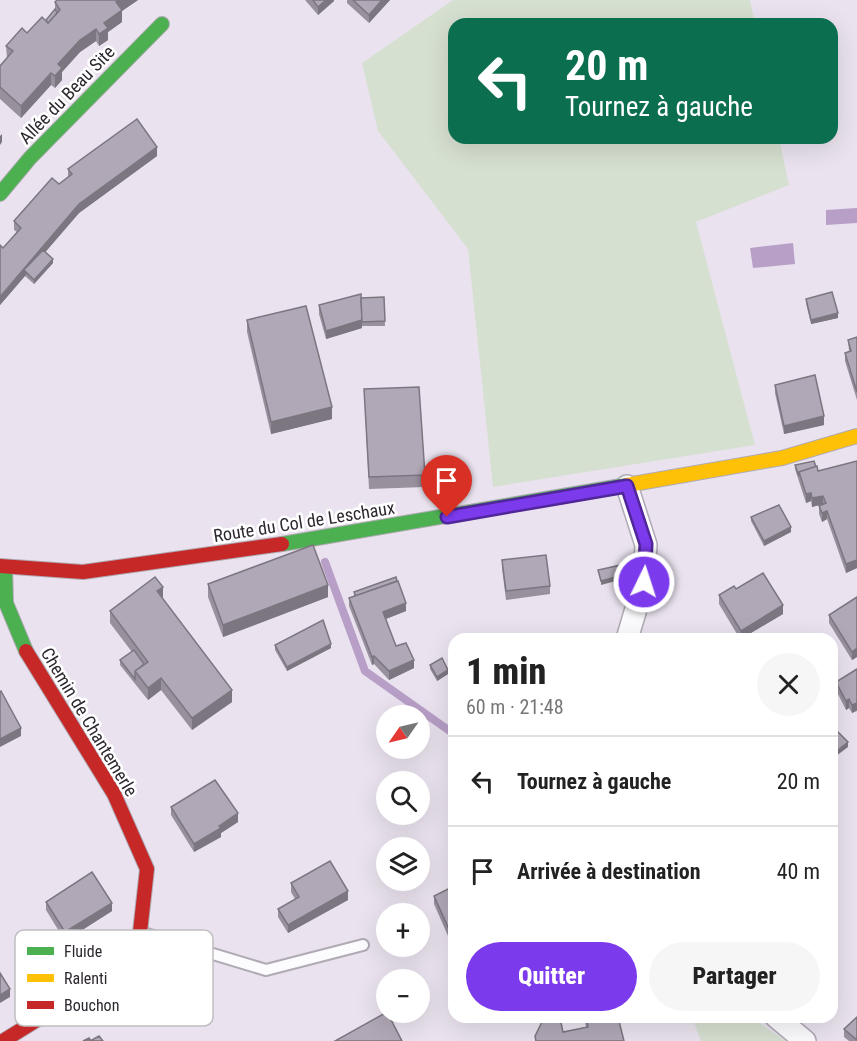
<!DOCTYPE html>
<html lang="fr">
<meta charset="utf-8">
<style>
:root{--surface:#fff;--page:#f6f6f6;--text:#222;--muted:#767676;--line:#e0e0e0;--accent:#7c3aed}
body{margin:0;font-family:"Roboto Condensed",sans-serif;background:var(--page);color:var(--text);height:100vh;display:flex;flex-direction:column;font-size:22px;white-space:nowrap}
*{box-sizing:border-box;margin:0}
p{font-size:20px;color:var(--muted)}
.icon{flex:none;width:33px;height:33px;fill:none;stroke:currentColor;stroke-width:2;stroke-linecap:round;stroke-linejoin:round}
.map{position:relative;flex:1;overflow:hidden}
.panel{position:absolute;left:448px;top:633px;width:390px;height:390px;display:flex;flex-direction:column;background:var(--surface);border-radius:18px;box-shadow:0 6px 24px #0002}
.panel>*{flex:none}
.banner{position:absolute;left:448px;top:18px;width:390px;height:126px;border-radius:18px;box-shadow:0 6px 24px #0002;background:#0b6e4f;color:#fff;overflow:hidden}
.needle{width:39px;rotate:236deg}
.controls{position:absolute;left:376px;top:705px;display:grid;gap:12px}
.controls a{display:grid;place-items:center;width:54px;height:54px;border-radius:50%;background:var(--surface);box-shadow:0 6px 24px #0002;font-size:30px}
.pin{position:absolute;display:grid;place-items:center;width:51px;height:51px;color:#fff;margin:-62px -26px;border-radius:50% 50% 50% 0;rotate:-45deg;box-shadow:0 0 6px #0007}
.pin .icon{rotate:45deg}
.me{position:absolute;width:66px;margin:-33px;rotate:4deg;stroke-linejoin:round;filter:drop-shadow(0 0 4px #0008)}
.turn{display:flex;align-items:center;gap:21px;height:126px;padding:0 18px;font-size:27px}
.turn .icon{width:78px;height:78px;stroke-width:2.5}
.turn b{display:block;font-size:42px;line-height:51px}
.round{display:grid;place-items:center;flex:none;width:63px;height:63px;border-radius:32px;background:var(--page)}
.summary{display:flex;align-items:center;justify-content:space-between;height:102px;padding:0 18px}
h1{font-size:36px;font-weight:800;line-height:45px}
.action{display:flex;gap:12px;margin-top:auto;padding:12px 18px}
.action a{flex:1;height:69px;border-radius:36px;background:var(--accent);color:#fff;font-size:24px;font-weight:800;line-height:69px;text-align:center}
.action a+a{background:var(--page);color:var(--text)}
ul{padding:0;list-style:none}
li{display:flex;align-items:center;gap:18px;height:90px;padding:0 18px;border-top:2px solid var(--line)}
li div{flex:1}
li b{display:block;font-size:22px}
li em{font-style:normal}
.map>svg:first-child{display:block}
</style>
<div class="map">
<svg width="857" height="1041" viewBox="0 0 857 1041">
<rect width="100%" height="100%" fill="#eae3ef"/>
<g fill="#d6e0d1">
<polygon points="453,0 750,0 755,24 454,24 454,138 779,138 789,185 696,222 755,445 493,487 468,249 378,131 362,63"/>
<polygon points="692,1017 750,1017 786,1041 701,1041"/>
</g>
<g fill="#b89fc8">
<polygon points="857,208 857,223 826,225 826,210"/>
<polygon points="793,243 795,264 753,268 750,248"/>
</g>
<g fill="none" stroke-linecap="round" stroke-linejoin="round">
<g stroke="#b89fc8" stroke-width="8">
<polyline points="310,520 311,522"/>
<polyline points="325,562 365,671 454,734"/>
</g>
<g stroke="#afaab3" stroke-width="14">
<polyline id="lane" points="140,932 266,970 363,945"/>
</g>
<g stroke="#afaab3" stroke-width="24">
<g id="street">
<polyline points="627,639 644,582 646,545 627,486"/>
<polyline points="776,1017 805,1041"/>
</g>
</g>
<g stroke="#afaab3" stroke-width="16">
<g id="fast">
<polyline points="0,194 30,158 162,24"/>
<polyline points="282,544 627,485"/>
<polyline points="5,567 6,603 26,651"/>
</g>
</g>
<g stroke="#afaab3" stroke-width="16">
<polyline id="slow" points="627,485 782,458 857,436"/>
</g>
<g stroke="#afaab3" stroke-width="16">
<g id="jam">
<polyline points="0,566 83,572 282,544"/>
<polyline points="3,1041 111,974 140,932 147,869 114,794 26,651"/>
</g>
</g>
<use href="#lane" stroke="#fcfbfd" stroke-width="10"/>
<use href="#street" stroke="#fcfbfd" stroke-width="21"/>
<use href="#fast" stroke="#4caf50" stroke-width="14"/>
<use href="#slow" stroke="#ffc107" stroke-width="14"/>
<use href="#jam" stroke="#c62828" stroke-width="14"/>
</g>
<g fill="#98909d">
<polygon points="57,0 138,0 122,11 122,22 108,32 108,40 99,46 96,41 80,52 62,72 62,80 55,88 51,85 21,118 0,99 0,66 7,58 6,46 46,20 55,9 55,2"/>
<polygon points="305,0 334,0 334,1 318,15"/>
<polygon points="347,0 390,0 369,23 347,3"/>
<polygon points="157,156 79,213 45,252 53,263 34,284 25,276 0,305 3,248 17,232 14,230 14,221 68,177 68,169"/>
<polygon points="384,297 385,326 362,326 362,328 326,339 319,314 319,305 361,298"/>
<polygon points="806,299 838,318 811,324 806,303"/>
<polygon points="247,320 332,419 271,434 247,332"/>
<polygon points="857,337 857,400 845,361 845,353 849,351 848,340"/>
<polygon points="775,385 824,425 784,434 775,393"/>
<polygon points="364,389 425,475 425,487 369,489"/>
<polygon points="857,461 857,568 846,573 827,519 822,522 819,514 819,506 823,504 812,507 811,501 806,503 795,469 795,465 816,467 818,471"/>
<polygon points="751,517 791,532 764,546 751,521"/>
<polygon points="502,560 550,586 550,594 506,600 502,568"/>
<polygon points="208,584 328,597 223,637 208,597"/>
<polygon points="736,589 783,614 740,639 719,604 719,595"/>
<polygon points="354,592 406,611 386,619 396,646 414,668 389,680 374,664 372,665 349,606 349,598 354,596"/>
<polygon points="857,597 857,657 852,660 829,623 829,615"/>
<polygon points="163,599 232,702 192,730 161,690 148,700 120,665 120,660 132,652 110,623 110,611"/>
<polygon points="275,645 331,648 287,671 275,650"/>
<polygon points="430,665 448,674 437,681 430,669"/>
<polygon points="857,669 857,711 852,713 849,708 846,710 836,690 836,682"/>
<polygon points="171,807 238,822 221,833 221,837 194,852 171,815"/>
<polygon points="291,883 348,900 288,933 278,917 278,909 295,899 291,892"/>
<polygon points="454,886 454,933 448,936 434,904 434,896"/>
<polygon points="46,902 112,911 65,941 46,910"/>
<polygon points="584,1017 618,1017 624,1041 535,1041 535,1036 563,1032 586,1027"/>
<polygon points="857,1017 857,1041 849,1041 844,1037 844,1029"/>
</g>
<g fill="#7c7680">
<polygon points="120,0 138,0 122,11 122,22 108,32 108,40 99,46 99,34 104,23 116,2"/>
<polygon points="326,0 334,0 334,1 318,15 318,7"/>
<polygon points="382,0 390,0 369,23 369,15"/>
<polygon points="96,29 96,41 80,52 62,72 62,80 55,88 55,76 58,64 80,40"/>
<polygon points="51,73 51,85 21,118 21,106"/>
<polygon points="2,134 2,142 0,145 0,136"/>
<polygon points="157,147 157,156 79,213 0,305 0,297 79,204"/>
<polygon points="53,259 53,263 34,284 34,280"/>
<polygon points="838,313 838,318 811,324 811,320"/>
<polygon points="362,320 362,328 326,339 326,331"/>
<polygon points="332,407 332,419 271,434 271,422"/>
<polygon points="824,416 824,425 784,434 784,426"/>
<polygon points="811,493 811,501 806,503 806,494"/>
<polygon points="823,496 823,504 812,507 812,498"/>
<polygon points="827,511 827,519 822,522 822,513"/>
<polygon points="791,527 791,532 764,546 764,541"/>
<polygon points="857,560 857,568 846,573 846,564"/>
<polygon points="623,575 623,579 601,585 601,581"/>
<polygon points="328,585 328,597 223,637 223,625"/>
<polygon points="163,587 163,599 157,591"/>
<polygon points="406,603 406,611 383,620 383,612"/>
<polygon points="783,605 783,614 741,639 741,631"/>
<polygon points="331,644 331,648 287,671 287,667"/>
<polygon points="857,648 857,657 852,660 852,652"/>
<polygon points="374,656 374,664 372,665 372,657"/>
<polygon points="414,660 414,668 389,680 389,671"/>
<polygon points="448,670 448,674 437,681 437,677"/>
<polygon points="161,678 161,690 148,700 148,688"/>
<polygon points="232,690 232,702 192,730 192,718"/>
<polygon points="849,699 849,708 846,710 846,701"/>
<polygon points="857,702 857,710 852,713 852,705"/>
<polygon points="837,727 837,735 832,739 832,730"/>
<polygon points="21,728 21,736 0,747 0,739"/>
<polygon points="848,742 848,747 832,759 832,755"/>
<polygon points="238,813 238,822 221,833 221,837 194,852 194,844"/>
<polygon points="348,891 348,900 288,933 288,925"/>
<polygon points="112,903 112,911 65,941 65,932"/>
<polygon points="454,924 454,933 448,936 448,927"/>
<polygon points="10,989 10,997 0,1003 0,995"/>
</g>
<g fill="#b1a8b7" stroke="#7c7680" stroke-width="1.5">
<polygon points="57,0 120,0 116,2 122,10 104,23 108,28 99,34 96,29 80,40 58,64 62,68 55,76 51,73 21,106 0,87 0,66 13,51 6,46 22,28 27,33 42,17 48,23 60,10 55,2"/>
<polygon points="313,0 326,0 318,7"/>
<polygon points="353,0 382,0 369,15"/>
<polygon points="55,9 57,13 48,23 46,20"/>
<polygon points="137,119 157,147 79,204 0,297 0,245 3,248 21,228 14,221 52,178 59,184 72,174 68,169"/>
<polygon points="43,250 53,259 34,280 24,270"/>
<polygon points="832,292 838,313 811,320 806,299"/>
<polygon points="361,294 362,320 326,331 319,305"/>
<polygon points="384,297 385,321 362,322 361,298"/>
<polygon points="306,306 332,407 271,422 247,320"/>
<polygon points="857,337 857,392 845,353 851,351 848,340"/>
<polygon points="815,375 824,416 784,426 775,385"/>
<polygon points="419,387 425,475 369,477 364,389"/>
<polygon points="814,461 816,467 799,472 799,476 795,465"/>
<polygon points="857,461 857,560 846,564 827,511 822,513 819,506 826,503 823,496 812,498 811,493 806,494 799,472 817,466 818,471"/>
<polygon points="779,505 791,527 764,541 751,517"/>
<polygon points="313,545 328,585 223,625 208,584"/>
<polygon points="546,555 550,586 506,591 502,560"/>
<polygon points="621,565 623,575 601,581 598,570"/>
<polygon points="763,573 783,605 741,631 719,595 734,586 736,589"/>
<polygon points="155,577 163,587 157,591 232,690 192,718 161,678 148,688 135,671 148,662 110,611"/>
<polygon points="396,577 397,581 356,596 354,592"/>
<polygon points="398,581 406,603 383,612 396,646 406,643 414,660 389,671 374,656 372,657 349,598"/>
<polygon points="857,597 857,648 852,652 829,615"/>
<polygon points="323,620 331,644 287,667 275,645"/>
<polygon points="134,650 144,664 135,671 135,679 120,660"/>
<polygon points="442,658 448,670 437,677 430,665"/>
<polygon points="857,669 857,703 852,705 849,699 846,701 836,682"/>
<polygon points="1,691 21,728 0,739 0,692"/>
<polygon points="832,720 837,727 832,730"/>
<polygon points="837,731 848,742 832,755 832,734"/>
<polygon points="215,780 238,813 219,826 221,828 194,844 171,807"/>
<polygon points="330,861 348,891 288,925 278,909 299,897 291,883"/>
<polygon points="92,872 112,903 65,932 46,902"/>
<polygon points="454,886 454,924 448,927 434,896"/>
<polygon points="0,973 10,989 0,995"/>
<polygon points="387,1012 402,1041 335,1041"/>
<polygon points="586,1017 618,1017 624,1041 536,1041 535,1036 542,1022 560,1018 563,1032 588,1027"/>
<polygon points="857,1017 857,1040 844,1029"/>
<polygon points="99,1036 103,1041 90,1041"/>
<polygon points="89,1038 91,1041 83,1041"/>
</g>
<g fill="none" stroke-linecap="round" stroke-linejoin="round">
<g stroke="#51269a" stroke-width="15">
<polyline id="route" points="447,517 627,486 646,544 644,582"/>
</g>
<use href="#route" stroke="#7c3aed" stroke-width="10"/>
</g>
<g text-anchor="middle" stroke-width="5" stroke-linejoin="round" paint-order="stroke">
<g font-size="18" fill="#2d2830" stroke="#fff">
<text transform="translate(67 95) rotate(-46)" y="6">Allée du Beau Site</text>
<text transform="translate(304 522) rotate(-9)" y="6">Route du Col de Leschaux</text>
<text transform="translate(89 722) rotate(59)" y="6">Chemin de Chantemerle</text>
</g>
</g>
<rect x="15" y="930" width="198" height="96" rx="9" fill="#fff" stroke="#c0bec1" stroke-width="1.5"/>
<rect x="27" y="947" width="27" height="8" fill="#4caf50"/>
<rect x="27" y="974" width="27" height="8" fill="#ffc107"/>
<rect x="27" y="1001" width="27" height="8" fill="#c62828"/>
<g font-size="16" fill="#2d2830">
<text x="64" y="957">Fluide</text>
<text x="64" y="984">Ralenti</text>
<text x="64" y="1011">Bouchon</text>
</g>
</svg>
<div class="controls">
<a><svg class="needle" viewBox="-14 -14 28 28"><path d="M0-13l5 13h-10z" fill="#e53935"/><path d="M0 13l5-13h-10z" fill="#767676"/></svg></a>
<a><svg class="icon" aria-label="search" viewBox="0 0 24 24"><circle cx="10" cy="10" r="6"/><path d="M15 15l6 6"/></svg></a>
<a><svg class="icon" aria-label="layers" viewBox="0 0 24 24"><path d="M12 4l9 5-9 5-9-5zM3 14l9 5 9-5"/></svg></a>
<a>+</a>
<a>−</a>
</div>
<div class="pin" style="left:447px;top:517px;background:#d93025"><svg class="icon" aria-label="arrive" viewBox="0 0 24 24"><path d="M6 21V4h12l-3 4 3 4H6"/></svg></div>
<svg class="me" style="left:644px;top:582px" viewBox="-20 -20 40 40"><circle r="17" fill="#7c3aed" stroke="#fff" stroke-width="3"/><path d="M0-11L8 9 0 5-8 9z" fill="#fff"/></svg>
<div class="banner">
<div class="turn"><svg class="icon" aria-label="left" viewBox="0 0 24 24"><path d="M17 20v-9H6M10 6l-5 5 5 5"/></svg><div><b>20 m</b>Tournez à gauche</div></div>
</div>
<section class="panel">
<div class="summary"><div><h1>1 min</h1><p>60 m · 21:48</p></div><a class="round"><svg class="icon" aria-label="close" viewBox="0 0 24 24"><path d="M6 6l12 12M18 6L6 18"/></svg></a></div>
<ul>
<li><svg class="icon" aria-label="left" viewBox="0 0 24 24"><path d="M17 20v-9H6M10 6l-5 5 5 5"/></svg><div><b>Tournez à gauche</b></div><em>20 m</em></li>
<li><svg class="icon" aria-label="arrive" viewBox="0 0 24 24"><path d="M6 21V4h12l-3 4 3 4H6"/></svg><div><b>Arrivée à destination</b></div><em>40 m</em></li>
</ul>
<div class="action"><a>Quitter</a><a>Partager</a></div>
</section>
</div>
